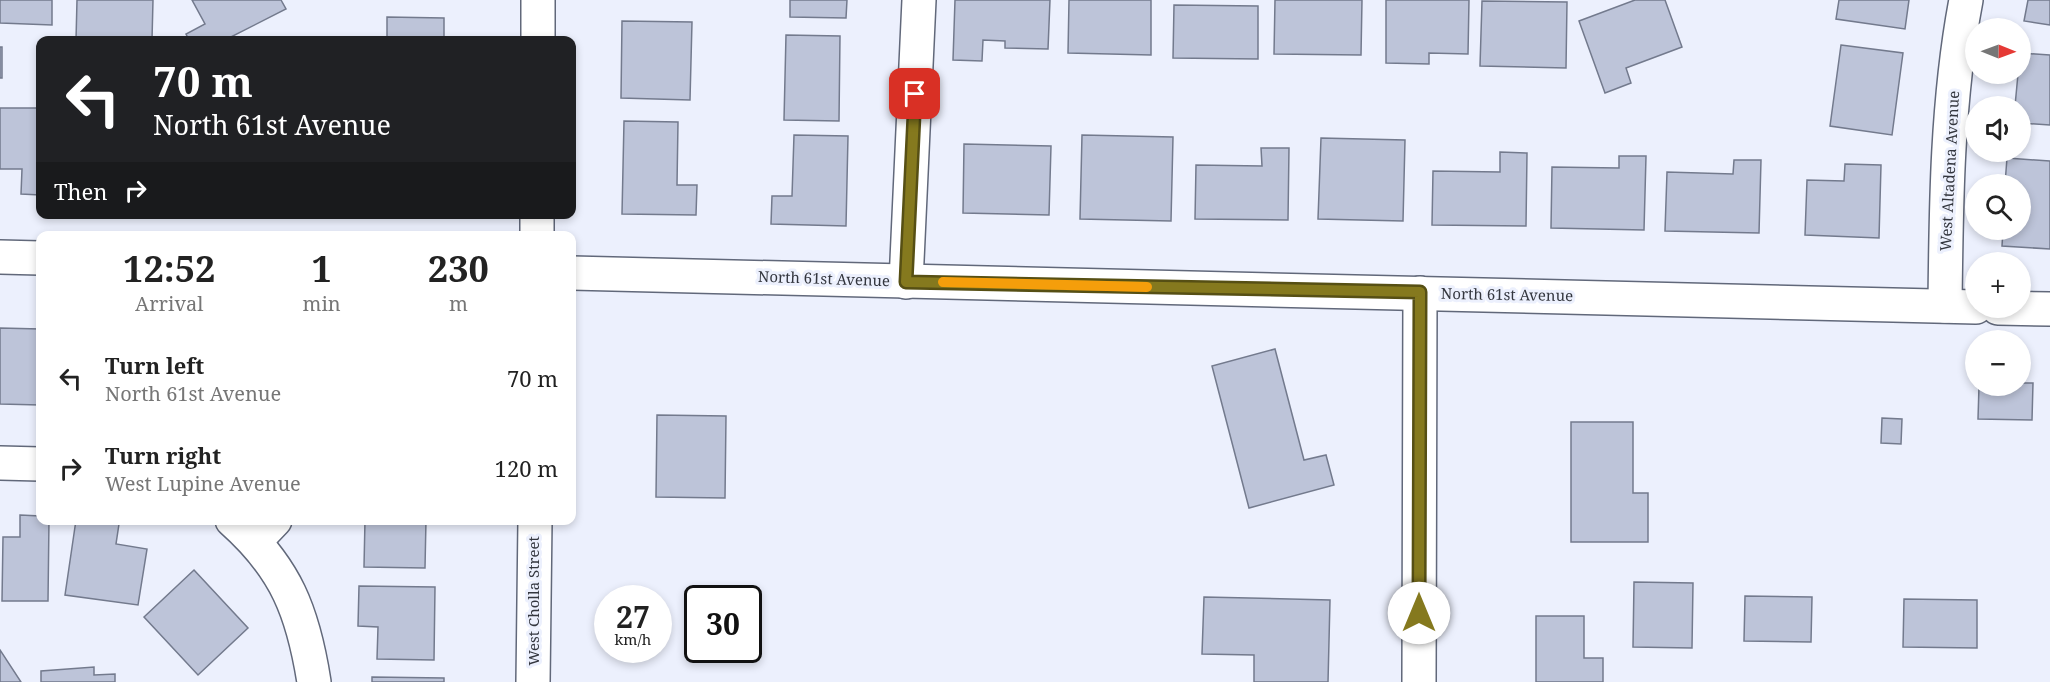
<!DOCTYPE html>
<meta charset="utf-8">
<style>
:root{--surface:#fff;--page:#f2f2f2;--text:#222;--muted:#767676}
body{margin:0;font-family:"Noto Serif",serif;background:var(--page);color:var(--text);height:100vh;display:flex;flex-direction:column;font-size:22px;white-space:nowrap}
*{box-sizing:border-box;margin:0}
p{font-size:20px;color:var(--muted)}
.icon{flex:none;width:33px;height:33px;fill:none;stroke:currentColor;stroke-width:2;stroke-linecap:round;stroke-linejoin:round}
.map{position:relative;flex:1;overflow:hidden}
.sheet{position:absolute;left:36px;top:231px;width:540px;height:294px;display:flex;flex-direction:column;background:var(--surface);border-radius:12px;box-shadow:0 3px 9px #0003}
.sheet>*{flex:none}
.banner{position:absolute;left:36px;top:36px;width:540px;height:183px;border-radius:12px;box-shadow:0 3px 9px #0003;background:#202124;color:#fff;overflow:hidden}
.needle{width:39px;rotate:91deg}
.tools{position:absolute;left:1965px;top:18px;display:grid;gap:12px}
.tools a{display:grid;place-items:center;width:66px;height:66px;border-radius:50%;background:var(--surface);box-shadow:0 3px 9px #0003;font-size:30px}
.speed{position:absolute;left:594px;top:585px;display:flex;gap:12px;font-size:30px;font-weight:700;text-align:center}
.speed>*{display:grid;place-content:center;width:78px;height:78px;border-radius:50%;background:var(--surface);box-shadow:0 3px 9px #0003;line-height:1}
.speed small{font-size:15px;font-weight:400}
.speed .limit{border:3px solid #111;border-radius:9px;background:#fff;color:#111}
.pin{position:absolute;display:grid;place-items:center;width:51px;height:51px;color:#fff;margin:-26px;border-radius:12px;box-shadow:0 3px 9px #0006}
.me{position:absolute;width:66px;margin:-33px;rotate:0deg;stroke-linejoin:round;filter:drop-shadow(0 0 4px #0008)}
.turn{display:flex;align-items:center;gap:21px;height:126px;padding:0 18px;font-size:27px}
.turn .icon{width:78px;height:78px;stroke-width:2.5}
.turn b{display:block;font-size:42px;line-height:51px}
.then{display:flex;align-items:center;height:57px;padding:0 18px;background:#0003;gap:12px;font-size:22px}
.eta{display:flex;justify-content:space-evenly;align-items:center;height:102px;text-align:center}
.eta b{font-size:36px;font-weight:700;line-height:42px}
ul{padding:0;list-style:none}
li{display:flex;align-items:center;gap:18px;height:90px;padding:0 18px}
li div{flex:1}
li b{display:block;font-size:22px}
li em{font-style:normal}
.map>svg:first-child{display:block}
</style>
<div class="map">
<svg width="2050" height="682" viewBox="0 0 2050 682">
<rect width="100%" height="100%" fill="#ecf0fd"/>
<g fill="#bdc4d9" stroke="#737a8d" stroke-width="1.5">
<polygon points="0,0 52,0 52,25 0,23"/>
<polygon points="77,0 153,0 152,40 76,40"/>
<polygon points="192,0 281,0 286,9 225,40 189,40 186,34 205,24"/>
<polygon points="790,0 847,0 846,18 790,17"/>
<polygon points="955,0 1050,0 1048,49 1005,48 1005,41 983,40 982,61 953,60"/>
<polygon points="1069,0 1151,0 1151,55 1068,53"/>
<polygon points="1275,0 1362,0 1361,55 1274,54"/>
<polygon points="1386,0 1469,0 1468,54 1429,53 1429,64 1386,63"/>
<polygon points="1635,0 1665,0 1682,47 1626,68 1631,83 1605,93 1579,21"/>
<polygon points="1839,0 1909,0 1905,29 1836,19"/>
<polygon points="2028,0 2050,0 2050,25 2024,21"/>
<polygon points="1482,1 1567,2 1566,68 1480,66"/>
<polygon points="1174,5 1258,6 1258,59 1173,58"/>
<polygon points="387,17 444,18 444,40 387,40"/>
<polygon points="622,21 692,22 690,100 621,98"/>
<polygon points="786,35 840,36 839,121 784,120"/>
<polygon points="1841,45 1903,53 1892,135 1830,126"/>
<rect x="0" y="47" width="2" height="31"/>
<polygon points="2020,53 2050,55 2050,125 2020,123 2020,106 2015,106 2018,74 2020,74"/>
<polygon points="0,108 40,108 40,195 21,194 22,169 0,169"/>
<polygon points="624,121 678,122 677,185 697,185 696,215 622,214"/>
<polygon points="794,135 848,136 846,226 771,224 772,196 792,196"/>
<polygon points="1082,135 1173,137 1171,221 1080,219"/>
<polygon points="1321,138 1405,140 1403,221 1318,219"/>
<polygon points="964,144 1051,146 1049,215 963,213"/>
<polygon points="1261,148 1289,148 1288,220 1195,219 1196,165 1262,166"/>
<polygon points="1500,152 1527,153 1526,226 1432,225 1433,171 1500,172"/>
<polygon points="1619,156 1646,156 1644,230 1551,228 1552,167 1619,168"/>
<polygon points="2007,158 2050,161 2050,249 2002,246 2003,230 2020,230 2020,184 2005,184"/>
<polygon points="1734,160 1761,160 1759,233 1665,231 1667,172 1733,174"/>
<polygon points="1845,164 1881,165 1879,238 1805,235 1807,180 1844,181"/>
<polygon points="0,328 40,329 40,405 0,404"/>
<polygon points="1275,349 1304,460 1326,455 1334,485 1249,508 1212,366"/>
<polygon points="2020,383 2033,383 2032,420 1978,419 1979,386 2020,386"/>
<polygon points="657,415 726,416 725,498 656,497"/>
<polygon points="1882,418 1902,419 1901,444 1881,443"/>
<polygon points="1571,422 1633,422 1633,493 1648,493 1648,542 1571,542"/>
<polygon points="20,515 40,516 40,520 49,520 48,601 2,601 3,537 20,537"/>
<polygon points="76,520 119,524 116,544 147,549 138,605 65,595"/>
<polygon points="365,520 426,520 425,568 364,567"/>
<polygon points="194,570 248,628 198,675 144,617"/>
<polygon points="1634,582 1693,583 1692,648 1633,647"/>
<polygon points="359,586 435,587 434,660 377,659 378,627 358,626"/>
<polygon points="1745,596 1812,597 1811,642 1744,641"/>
<polygon points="1204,597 1330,600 1328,682 1254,682 1254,655 1202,654"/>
<polygon points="1904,599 1977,600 1977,648 1903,647"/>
<polygon points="1536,616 1584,616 1584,658 1603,658 1603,682 1536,682"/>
<polygon points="0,650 21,682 0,682"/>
<polygon points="94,667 94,675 115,674 115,682 41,682 41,671"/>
<polygon points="372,677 444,678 444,682 372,682"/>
</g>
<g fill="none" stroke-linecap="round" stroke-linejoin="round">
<g stroke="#61687a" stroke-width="36">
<g id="minor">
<polyline points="538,40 538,0"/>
<polyline points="537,236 537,214"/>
<polyline points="0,257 40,258"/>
<polyline points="572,273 1976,307"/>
<polyline points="906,282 919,0"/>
<path d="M1945,306C1946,205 1947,100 1966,0"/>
<polyline points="1998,308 2050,309"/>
<polyline points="0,463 40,464"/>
<path d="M232,520C286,568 303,612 314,682"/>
<polyline points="255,541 275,520"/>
<polyline points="533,682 535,520"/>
<polyline points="1419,682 1420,293"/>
</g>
</g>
<use href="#minor" stroke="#fff" stroke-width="33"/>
</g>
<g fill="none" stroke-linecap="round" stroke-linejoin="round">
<g stroke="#564f14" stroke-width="15">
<polyline id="route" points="915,94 906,282 1420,292 1419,613"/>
</g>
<use href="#route" stroke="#85791e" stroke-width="10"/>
<polyline stroke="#f59e0b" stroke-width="10" points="943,282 1147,287"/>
</g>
<g text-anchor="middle" stroke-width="6" stroke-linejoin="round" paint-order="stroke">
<g font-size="15" fill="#33363e" stroke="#ecf0fd">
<text transform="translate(1950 171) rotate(-87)" y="5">West Altadena Avenue</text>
<text transform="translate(824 279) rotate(2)" y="5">North 61st Avenue</text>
<text transform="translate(1507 295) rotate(1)" y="5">North 61st Avenue</text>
<text transform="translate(534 601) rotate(-90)" y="5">West Cholla Street</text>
</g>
</g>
</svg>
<div class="tools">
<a><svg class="needle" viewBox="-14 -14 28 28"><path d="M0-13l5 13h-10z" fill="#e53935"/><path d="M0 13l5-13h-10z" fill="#767676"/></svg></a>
<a><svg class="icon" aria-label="sound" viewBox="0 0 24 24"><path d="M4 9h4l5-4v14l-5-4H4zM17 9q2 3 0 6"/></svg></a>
<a><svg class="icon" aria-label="search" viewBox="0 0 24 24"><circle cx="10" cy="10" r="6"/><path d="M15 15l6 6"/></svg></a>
<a>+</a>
<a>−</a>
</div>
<div class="speed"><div>27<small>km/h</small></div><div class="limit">30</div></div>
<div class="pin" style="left:915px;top:94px;background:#d93025"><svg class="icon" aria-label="arrive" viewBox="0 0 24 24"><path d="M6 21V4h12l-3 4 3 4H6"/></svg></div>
<svg class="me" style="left:1419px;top:613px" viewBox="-20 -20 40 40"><circle r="19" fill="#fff"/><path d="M0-13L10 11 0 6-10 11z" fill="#85791e"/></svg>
<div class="banner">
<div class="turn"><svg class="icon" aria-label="left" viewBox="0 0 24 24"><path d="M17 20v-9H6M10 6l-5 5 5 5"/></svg><div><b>70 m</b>North 61st Avenue</div></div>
<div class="then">Then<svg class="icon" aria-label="right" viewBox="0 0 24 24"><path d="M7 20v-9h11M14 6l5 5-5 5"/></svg></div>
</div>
<section class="sheet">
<div class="eta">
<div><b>12:52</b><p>Arrival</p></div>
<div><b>1</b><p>min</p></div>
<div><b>230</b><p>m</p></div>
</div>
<ul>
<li><svg class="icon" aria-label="left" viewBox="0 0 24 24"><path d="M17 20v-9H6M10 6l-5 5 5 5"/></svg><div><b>Turn left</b><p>North 61st Avenue</p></div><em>70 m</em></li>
<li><svg class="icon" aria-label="right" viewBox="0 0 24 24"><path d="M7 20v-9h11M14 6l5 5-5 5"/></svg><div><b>Turn right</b><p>West Lupine Avenue</p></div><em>120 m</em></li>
</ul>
</section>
</div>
